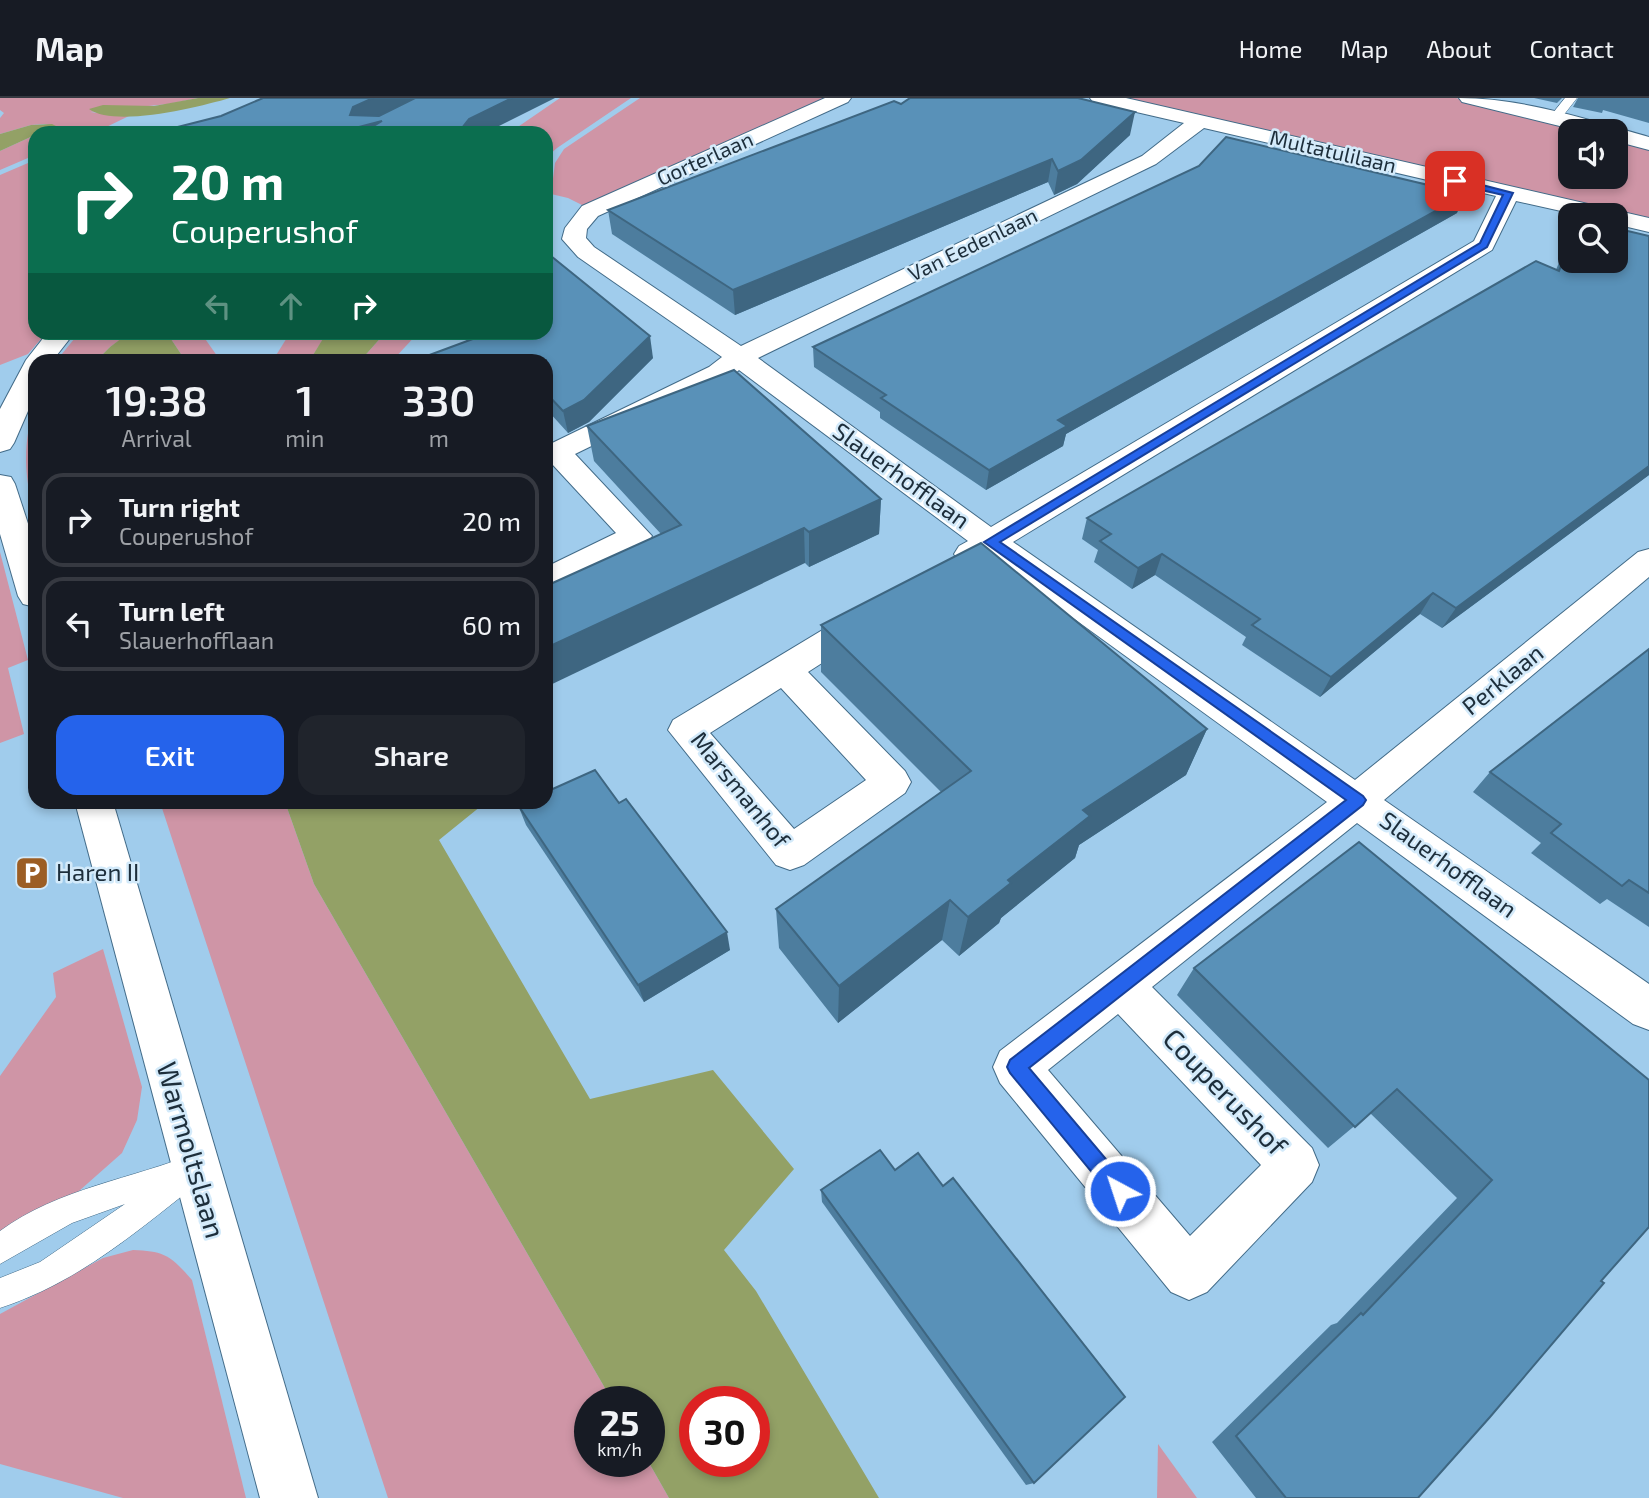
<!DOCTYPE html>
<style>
:root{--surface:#171b24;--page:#20242c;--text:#f1f3f6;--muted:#9ea1a6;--line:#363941;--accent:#2563eb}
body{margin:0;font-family:"Exo 2",sans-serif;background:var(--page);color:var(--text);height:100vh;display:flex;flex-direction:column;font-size:26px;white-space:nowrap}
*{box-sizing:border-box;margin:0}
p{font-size:23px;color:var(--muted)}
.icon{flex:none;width:38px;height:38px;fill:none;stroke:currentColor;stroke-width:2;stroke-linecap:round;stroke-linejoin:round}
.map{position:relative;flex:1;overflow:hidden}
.panel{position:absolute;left:28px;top:256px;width:525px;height:455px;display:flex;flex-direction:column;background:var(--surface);border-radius:21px;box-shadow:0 4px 10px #0003}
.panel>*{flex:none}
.guide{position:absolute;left:28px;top:28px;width:525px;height:214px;border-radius:21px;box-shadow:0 4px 10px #0003;background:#0b6e4f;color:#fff;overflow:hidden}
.tools{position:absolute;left:1558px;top:21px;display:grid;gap:14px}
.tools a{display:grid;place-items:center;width:70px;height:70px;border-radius:14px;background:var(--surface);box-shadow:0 4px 10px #0003;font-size:35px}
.speed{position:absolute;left:574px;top:1288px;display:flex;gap:14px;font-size:35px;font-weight:700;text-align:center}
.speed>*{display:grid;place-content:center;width:91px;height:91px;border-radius:50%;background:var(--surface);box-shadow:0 4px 10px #0003;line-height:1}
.speed small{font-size:18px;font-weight:400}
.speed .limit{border:10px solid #d22;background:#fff;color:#111}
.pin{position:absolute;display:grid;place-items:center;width:60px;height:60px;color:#fff;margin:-30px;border-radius:14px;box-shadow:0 4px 10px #0006}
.me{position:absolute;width:77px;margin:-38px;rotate:320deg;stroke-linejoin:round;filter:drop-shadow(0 0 5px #0008)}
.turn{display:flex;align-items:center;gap:24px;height:147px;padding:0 28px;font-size:32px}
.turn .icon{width:91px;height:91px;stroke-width:2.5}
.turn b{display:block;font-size:49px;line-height:60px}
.lanes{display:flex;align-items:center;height:66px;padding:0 28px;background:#0003;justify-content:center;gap:35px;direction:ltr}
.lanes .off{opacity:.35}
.eta{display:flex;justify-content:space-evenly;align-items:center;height:119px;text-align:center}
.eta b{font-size:42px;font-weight:600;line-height:49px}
.action{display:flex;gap:14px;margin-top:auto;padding:14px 28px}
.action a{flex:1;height:80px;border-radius:21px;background:var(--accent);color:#fff;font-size:28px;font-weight:600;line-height:80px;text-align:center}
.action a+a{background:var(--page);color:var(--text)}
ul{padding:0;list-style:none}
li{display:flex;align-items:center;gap:21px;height:94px;margin:0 14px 10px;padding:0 14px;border:4px solid var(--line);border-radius:21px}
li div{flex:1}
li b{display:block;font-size:26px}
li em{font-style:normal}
header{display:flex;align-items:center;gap:42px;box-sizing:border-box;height:98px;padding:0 35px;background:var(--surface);border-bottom:2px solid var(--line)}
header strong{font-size:33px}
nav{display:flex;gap:38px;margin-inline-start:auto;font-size:24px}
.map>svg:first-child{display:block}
</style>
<header>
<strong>Map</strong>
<nav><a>Home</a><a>Map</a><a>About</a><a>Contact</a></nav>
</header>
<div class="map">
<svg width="1649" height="1400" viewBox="0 0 1649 1400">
<rect width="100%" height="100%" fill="#a0ccec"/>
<g fill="#cf95a6">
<polygon points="0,0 198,0 168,6 90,14 129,18 94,35 40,35 55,28 44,26 31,27 0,36 0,20 4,15 0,12"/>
<polygon points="560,0 631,0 557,50 549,57 546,74 546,35 509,35"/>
<polygon points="640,0 828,0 584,108 568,100 551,96 555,65 564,51"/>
<polygon points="1121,0 1456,0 1593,33 1570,33 1570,79 1615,79 1615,39 1649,48 1649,121"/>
<polygon points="35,37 35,57 0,72 0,53"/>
<polygon points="35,62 35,234 46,235 28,256 0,267 0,77"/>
<polygon points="79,235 130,235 110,249 97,262 57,262"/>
<polygon points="167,235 201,235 220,262 185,262"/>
<polygon points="290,235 327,235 310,262 273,262"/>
<polygon points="385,235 418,235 393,262 361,262"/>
<path d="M35,305V416C23,377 23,344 35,305Z"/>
<polygon points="0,454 28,562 8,570 24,636 0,645"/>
<polygon points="160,704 285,704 314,786 613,1304 590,1304 590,1363 648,1363 669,1400 388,1400"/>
<polygon points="103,851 142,989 137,1022 122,1055 79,1093 0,1134 0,978 56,899 53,875"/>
<path d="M133,1152C165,1153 171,1158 192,1182L246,1400H123L0,1366V1216L103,1160Z"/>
<polygon points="1158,1346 1197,1400 1157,1400"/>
</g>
<g fill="#93a166" fill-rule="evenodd">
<path d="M198,0H230C199,9 115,30 89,11L103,7L154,8Z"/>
<polygon points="52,26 56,28 35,35 35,37 0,53 0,36 31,27"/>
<polygon points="130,234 167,235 185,262 97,262 110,249"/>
<polygon points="327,234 385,234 385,235 361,262 310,262"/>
<path d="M285,704H486L439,742L590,1001L713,972L794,1071L724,1152L756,1193L879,1400H669L648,1363L649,1304H613L314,786ZM695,1304H754V1363H695Z"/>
</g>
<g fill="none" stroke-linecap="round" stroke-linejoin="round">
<g stroke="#426b88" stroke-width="1">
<g id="service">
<polygon points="1565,0 1577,0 1559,23 1551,23 1549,20"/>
<path d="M196,1055L206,1059L210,1069L206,1079C141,1130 80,1184 0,1210V1180L40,1164L125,1106L72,1125L0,1166V1133C59,1090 132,1081 196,1055Z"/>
</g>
</g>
<g stroke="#426b88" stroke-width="2">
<g id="minor">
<path d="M825,0H851L848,4L598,118L587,131L586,140L594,149L741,248L1142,58L1184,25L1093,4L1090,0H1126L1649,120V134L1615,126V117H1579L1516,103L1492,152L1013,444L1355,682L1638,454L1649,451V479L1384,702L1649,886V932L1633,926L1357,725L1152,889L1312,1050L1319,1067L1312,1084L1207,1194L1189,1202L1171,1194L1000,985L993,969L1000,953L1327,704L989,459L970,467L959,464L954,456L959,448L968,443L739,272L729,281L575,356L652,438L647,445L546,494V469L616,435L552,366L546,368V348L709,269L722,259L578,159L562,141L565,130L582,108ZM1204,30L1496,98L1474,143L991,429L758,260L1156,66ZM1118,916L1261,1067L1190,1138L1048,972Z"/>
<path d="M1459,0C1523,0 1589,22 1649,39V52L1615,43V33H1580L1462,4Z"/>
<polygon points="48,234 75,234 53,262 35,262 35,297 14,345 10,351 0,354 0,311 26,262"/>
<polygon points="0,377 11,379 15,386 35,447 35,509 23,506 18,498 0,436"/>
<path d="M866,509L878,513L883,521L878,529L808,574L905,673L911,684L905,695L804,767L790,772L776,767L668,632L673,622L854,513ZM781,590L866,682L794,731L710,635Z"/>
<polygon points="75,704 113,704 318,1400 260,1400"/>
</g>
</g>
<use href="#service" fill="#fff" fill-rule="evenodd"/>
<use href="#minor" fill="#fff" fill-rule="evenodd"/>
</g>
<g fill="#4d7d9e">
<polygon points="1534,0 1562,0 1557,5"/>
<polygon points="1578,0 1649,0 1649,25 1603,12 1602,15 1573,9"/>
<polygon points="901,6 1130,37 1077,86 1054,97 1048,84 735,217 612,136 608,112"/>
<polygon points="1457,115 1066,336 1063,348 986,392 880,320 880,314 814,269 813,249"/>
<polygon points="1570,137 1570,163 1649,138 1649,377 1442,530 1420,516 1320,599 1242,547 1246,539 1155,477 1132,491 1094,464 1098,452 1082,441 1087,420 1556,172"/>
<polygon points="458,234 546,234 653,260 589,324 568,335 549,314 546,315 546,262 467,243"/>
<polygon points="587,328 881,401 879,436 809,469 805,465 661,436 594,363"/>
<polygon points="821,527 1207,631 1186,677 1079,747 1075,760 1001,820 999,825 959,858 942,842 838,925 779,850 776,811 941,694 821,574"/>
<polygon points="1649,551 1649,829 1607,801 1600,806 1531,755 1541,745 1473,694 1490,674"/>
<polygon points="619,705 730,852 644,904 526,727 518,707"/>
<polygon points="1359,744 1601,1183 1418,1400 1256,1400 1212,1344 1331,1227 1337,1225 1457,1100 1370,1015 1328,1050 1177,897 1194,870"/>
<polygon points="895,1072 943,1088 1034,1385 1026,1387 822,1104 821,1092"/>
</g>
<g fill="#3e6681">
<polygon points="373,0 418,0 382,23 386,35 336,35 353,9"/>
<polygon points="512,0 555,0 485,35 458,35 469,21"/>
<polygon points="1135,14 1130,37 1077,86 1054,97 1058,73"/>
<polygon points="1052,61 1048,84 735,217 733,192"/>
<polygon points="1466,96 1457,115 1066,336 1063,348 986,392 989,372 1058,322"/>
<polygon points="650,238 653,260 589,324 568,335 563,313"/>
<polygon points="546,303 549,314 546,315"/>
<polygon points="1649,368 1649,377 1442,530 1456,510"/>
<polygon points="881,401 879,436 809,469 809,434"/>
<polygon points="804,430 805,465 546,589 546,550"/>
<polygon points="1162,456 1155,477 1132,491 1138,470"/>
<polygon points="1433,495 1420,516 1320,599 1331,579"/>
<polygon points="1207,631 1186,677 1079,747 1075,760 1001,820 999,825 959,858 968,819 1083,712"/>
<polygon points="950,802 942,842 838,925 839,888"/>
<polygon points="727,834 730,852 644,904 638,887"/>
</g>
<g fill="#5991b8" stroke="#3e6681" stroke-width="2">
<polygon points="263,0 373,0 353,9 350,17 379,18 415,0 512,0 469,21 458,35 362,35 382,23 336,35 154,35 221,18"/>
<polygon points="910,0 1078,0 1135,14 1081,62 1058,73 1052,61 733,192 608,112 894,3 901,6"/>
<polygon points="1226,39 1466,96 1058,322 1067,328 989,372 881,300 886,297 813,249 1199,68"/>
<polygon points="1615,130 1649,138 1649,368 1456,510 1433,495 1331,579 1252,527 1260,521 1162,456 1138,470 1100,443 1111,436 1087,420 1536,163 1559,173 1570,145 1570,163 1615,163"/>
<polygon points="546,154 650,238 584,302 563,313 546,295 546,262 416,262 478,239 473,234 546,234"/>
<polygon points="734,272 881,401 809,434 804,430 546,550 546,488 681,427 587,328"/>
<polygon points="981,445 1207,631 1083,712 1090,718 1008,782 1011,785 968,819 950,802 839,888 776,811 971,673 821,527"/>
<polygon points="1649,551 1649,795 1629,782 1622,788 1551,735 1561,726 1490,674"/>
<polygon points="595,672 619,705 626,701 727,834 638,887 518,707 526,704 546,704 546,694"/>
<polygon points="1359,744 1649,982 1649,1129 1601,1183 1604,1185 1490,1319 1418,1400 1286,1400 1236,1338 1361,1215 1363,1217 1492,1082 1397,991 1355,1029 1194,870"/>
<polygon points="880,1052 895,1072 918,1055 943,1088 953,1080 1125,1299 1034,1385 821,1092"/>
</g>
<polygon fill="#2563eb" stroke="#184099" stroke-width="2" points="1455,80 1513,95 1487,149 1000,444 1363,698 1366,702 1363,707 1029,970 1127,1086 1130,1093 1127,1100 1120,1103 1113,1100 1010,975 1007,969 1010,962 1346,702 984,444 1480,145 1503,97 1451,85 1451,81"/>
<defs>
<g id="parking-square" transform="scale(1.75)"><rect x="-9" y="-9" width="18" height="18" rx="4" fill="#9c5e24" stroke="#d3eafa"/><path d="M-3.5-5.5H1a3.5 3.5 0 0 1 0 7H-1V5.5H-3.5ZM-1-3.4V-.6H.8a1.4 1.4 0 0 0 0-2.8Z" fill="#fff"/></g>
</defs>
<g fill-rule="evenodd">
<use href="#parking-square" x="32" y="775"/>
</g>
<g text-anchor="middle" stroke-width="5" stroke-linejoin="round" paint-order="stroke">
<g font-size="21" fill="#1d2e3b" stroke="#d3eafa">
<text transform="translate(1333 54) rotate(13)" y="7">Multatulilaan</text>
<text transform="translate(705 61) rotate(-24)" y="7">Gorterlaan</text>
<text transform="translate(973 147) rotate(-26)" y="7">Van Eedenlaan</text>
</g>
<g font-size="24" fill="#1d2e3b" stroke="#d3eafa">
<text transform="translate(901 378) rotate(36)" y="8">Slauerhofflaan</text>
<text transform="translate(1503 582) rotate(-39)" y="8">Perklaan</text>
<text transform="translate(740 692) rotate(51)" y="8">Marsmanhof</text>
<text transform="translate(1448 767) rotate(36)" y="8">Slauerhofflaan</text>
</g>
<g font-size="24" fill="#1d2e3b" stroke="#d3eafa" text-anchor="start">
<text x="56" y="783">Haren II</text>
</g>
<g font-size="28" fill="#1d2e3b" stroke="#d3eafa">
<text transform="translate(1225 994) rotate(46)" y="10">Couperushof</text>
<text transform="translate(191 1052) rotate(74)" y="10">Warmoltslaan</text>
</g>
</g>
</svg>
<div class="tools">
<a><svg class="icon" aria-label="sound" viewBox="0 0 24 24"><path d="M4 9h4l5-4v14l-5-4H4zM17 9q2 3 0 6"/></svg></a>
<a><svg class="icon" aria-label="search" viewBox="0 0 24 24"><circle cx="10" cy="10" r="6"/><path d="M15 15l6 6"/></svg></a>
</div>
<div class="speed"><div>25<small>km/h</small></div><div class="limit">30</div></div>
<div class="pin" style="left:1455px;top:83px;background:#d93025"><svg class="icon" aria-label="arrive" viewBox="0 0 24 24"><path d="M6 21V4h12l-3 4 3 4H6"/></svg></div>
<svg class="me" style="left:1120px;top:1093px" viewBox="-20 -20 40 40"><circle r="17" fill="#2563eb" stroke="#fff" stroke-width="3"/><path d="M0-11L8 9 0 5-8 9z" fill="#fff"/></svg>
<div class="guide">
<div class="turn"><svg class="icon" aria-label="right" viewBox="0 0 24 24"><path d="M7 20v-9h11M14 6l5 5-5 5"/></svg><div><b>20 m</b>Couperushof</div></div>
<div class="lanes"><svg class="icon off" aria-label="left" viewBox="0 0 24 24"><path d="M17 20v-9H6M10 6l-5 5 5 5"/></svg><svg class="icon off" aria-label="ahead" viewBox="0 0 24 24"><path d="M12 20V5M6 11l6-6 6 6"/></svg><svg class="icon" aria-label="right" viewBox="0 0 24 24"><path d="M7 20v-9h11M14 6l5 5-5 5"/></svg></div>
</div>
<section class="panel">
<div class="eta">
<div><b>19:38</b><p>Arrival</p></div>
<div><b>1</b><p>min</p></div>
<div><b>330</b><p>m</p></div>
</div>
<ul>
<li><svg class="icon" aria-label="right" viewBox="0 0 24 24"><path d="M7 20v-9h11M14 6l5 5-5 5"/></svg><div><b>Turn right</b><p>Couperushof</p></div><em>20 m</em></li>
<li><svg class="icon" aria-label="left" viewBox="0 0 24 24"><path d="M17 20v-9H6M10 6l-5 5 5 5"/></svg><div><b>Turn left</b><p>Slauerhofflaan</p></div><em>60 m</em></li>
</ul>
<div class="action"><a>Exit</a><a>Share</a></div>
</section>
</div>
